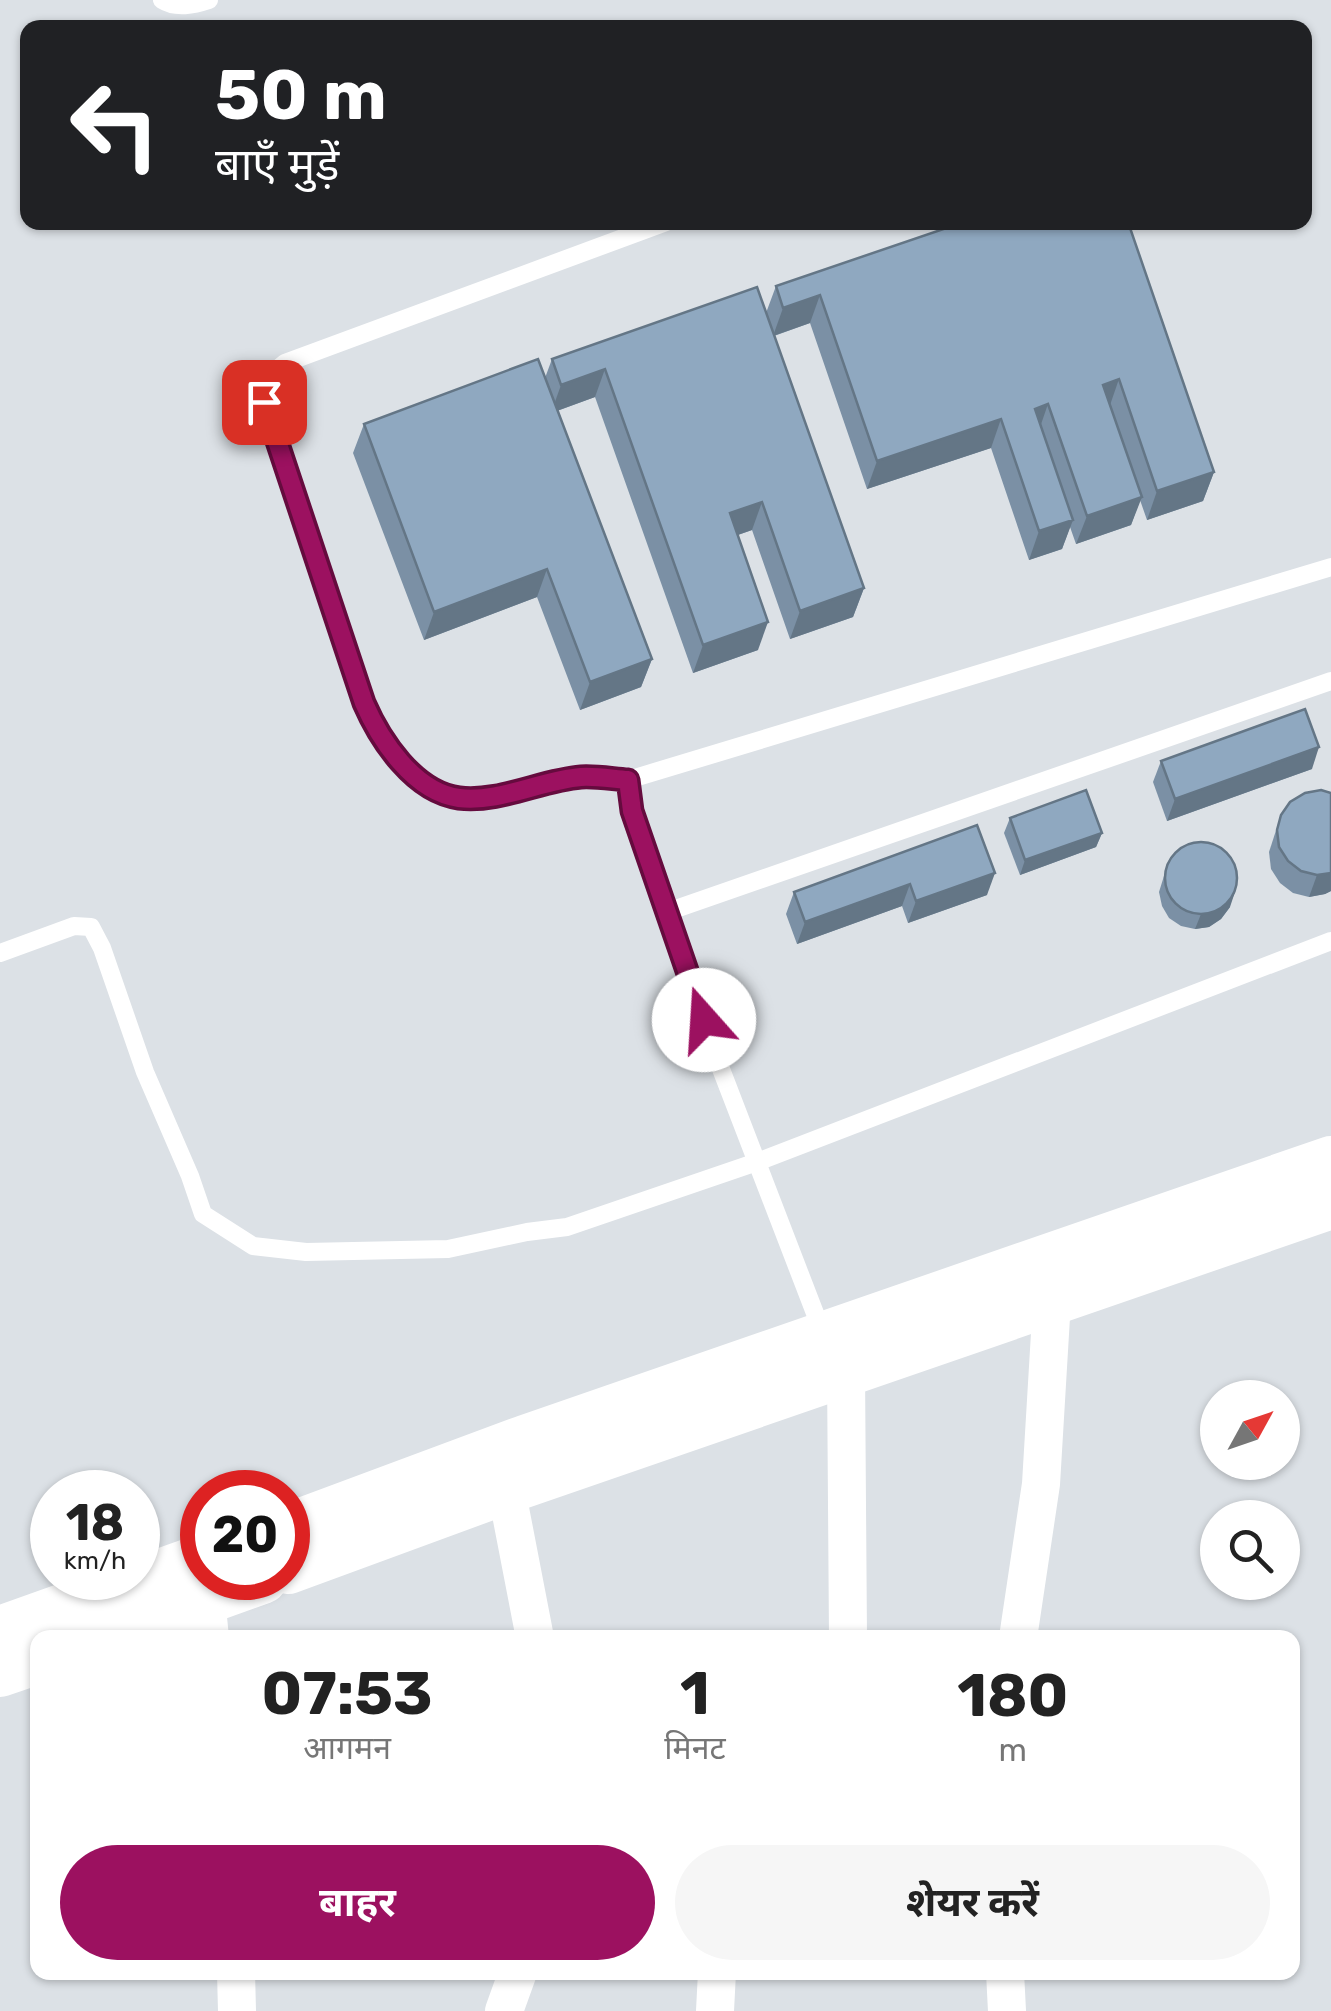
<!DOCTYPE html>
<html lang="hi">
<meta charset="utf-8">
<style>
:root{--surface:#fff;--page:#f6f6f6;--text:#222;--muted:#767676;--accent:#9c1160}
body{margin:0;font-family:Rubik,"Noto Sans Devanagari",sans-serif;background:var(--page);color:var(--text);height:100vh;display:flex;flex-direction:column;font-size:38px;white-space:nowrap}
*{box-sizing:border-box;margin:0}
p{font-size:32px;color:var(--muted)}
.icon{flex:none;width:55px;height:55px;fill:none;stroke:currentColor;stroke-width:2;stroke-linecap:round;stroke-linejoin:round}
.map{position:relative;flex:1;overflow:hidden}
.drawer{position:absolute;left:30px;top:1630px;width:1270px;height:350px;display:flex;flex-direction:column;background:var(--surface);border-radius:20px;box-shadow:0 2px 8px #0004}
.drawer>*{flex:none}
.top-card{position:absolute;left:20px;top:20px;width:1292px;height:210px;border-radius:20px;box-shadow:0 2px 8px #0004;background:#202124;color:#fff;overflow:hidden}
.needle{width:65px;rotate:50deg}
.controls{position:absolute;left:1200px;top:1380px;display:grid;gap:20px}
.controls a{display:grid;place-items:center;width:100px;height:100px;border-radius:50%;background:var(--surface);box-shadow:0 2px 8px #0004;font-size:50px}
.speed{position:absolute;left:30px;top:1470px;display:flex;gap:20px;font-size:50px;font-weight:700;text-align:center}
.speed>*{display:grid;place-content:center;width:130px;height:130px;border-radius:50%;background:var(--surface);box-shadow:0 2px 8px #0004;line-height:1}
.speed small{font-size:25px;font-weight:400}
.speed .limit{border:15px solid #d22;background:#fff;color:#111}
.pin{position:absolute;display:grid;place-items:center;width:85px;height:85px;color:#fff;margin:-42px;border-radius:20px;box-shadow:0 5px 15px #0006}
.me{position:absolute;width:110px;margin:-55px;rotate:341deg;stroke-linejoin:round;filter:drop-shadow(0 0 8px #0008)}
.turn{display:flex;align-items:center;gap:35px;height:210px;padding:0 30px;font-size:45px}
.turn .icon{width:130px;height:130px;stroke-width:2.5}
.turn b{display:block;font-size:70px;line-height:85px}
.eta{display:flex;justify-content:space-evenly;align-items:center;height:170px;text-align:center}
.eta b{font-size:60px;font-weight:700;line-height:70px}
.cta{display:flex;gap:20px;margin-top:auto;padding:20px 30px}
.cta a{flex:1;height:115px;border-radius:60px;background:var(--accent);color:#fff;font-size:40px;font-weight:700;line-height:115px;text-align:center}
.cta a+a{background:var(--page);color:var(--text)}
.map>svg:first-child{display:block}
</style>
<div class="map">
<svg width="1331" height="2011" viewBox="0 0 1331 2011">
<rect width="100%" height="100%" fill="#dce1e6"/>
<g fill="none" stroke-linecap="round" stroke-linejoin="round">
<g stroke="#fff" stroke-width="18">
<path d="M162,0C176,9 194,5 209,0"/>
<path d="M666,222L285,363L267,378L264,402L364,703C380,740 414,792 459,798C499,803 542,781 581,777C596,776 613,779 628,780L632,811L716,1056L823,1334"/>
<polyline points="628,780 1331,567"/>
<polyline points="667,912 1331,681"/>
<polyline points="0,953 74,926 91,927 102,948 145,1072 190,1176 203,1214 253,1246 306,1252 448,1249 527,1232 567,1227 757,1162 1331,941"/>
</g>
<g stroke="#fff" stroke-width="38">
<polyline points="846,1370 848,1638"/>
<polyline points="506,1488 535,1638"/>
<polyline points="206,1598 210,1638"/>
<polyline points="1018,1638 1041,1484 1052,1300"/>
<polyline points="236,1972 237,2011"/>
<polyline points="1005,1972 1007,2011"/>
<polyline points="504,2011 518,1972"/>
<polyline points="715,2011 717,1972"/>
</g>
<g stroke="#fff" stroke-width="52">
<polyline points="288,1529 525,1441 1331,1162"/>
<polyline points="288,1568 506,1488 1331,1203"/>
<polyline points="0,1632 202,1560"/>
<polyline points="95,1638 262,1578"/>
<polyline points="0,1671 38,1658"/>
</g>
</g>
<g fill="#7b90a5">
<polygon points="964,222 1214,472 1203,501 1147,520 1140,500 1131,525 1076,544 1070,527 1062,549 1029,560 991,448 867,489 810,323 774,336 864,588 853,617 790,639 752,530 738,535 758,650 693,673 595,397 557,411 652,659 641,687 580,710 537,597 424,640 353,453 364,424 545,378 552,359 766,313 776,286"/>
<polygon points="1161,761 1312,769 1167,821 1153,782"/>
<polygon points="1331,793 1331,891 1325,894 1309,897 1293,893 1280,883 1271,869 1269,852 1281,815"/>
<polygon points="1010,818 1102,833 1096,847 1020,875 1004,833"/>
<polygon points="977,825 987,895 908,923 902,906 797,944 786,914 794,892"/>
<polygon points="1168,863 1230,907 1221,919 1209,927 1195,929 1181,926 1169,918 1162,906 1159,892"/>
</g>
<g fill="#647686">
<polygon points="820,295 810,323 773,336 783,308"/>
<polygon points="605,369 595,397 551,413 561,385"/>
<polygon points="1119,379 1109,408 1103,385"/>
<polygon points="1048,404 1038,433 1035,409"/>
<polygon points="1001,419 991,448 867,489 877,461"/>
<polygon points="1214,472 1203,501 1147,520 1157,491"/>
<polygon points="1142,497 1131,525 1076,544 1087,516"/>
<polygon points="762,502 752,530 720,541 730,513"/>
<polygon points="1073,520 1062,549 1029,560 1039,531"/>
<polygon points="547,569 537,597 424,640 434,612"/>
<polygon points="864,588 853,617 790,639 800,611"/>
<polygon points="768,622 758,650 693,673 703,645"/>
<polygon points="652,659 641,687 580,710 590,682"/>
<polygon points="1319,747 1312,769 1167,821 1175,799"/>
<polygon points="1102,833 1096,847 1020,875 1025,860"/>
<polygon points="995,873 987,895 908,923 916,901"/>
<polygon points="1331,873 1331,891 1325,894 1309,897 1317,875"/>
<polygon points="910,884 902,906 797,944 805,922"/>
<polygon points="1235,892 1230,907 1221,919 1209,927 1195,929 1201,914"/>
</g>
<g fill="#8fa8c0" stroke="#647686" stroke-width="2.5">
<polygon points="964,222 1128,222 1214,472 1157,491 1119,379 1103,385 1142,497 1087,516 1048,404 1035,409 1073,520 1039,531 1001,419 877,461 820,295 783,308 776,286"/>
<polygon points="757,287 864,588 800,611 762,502 730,513 768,622 703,645 605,369 561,385 552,359"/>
<polygon points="538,359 652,659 590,682 547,569 434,612 364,424"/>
<polygon points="1305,709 1319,747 1175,799 1161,761"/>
<polygon points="1086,790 1102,833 1025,860 1010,818"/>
<polygon points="1321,790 1331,793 1331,873 1317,875 1301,871 1288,861 1279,847 1277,830 1281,815 1290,802 1305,793"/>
<polygon points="977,825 995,873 916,901 910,884 805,922 794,892"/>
<circle cx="1201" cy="878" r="36"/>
</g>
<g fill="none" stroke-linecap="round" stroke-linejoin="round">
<g stroke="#650b3e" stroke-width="25">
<path id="route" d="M264,402L364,703C380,740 414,792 459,798C499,803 542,780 581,777C596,776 613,779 628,780L632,811L704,1020"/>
</g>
<use href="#route" stroke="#9c1160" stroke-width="18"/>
</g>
</svg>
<div class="controls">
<a><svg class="needle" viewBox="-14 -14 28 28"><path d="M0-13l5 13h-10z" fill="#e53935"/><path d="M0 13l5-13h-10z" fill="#767676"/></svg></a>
<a><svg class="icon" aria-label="search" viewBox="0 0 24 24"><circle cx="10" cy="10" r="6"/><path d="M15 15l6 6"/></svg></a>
</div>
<div class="speed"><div>18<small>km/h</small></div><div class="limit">20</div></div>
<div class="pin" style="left:264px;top:402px;background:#d93025"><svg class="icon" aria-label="arrive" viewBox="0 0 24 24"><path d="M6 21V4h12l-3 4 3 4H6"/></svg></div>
<svg class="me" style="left:704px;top:1020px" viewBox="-20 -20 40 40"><circle r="19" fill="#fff"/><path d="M0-13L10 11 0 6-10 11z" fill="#9c1160"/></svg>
<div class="top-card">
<div class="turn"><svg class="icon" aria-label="left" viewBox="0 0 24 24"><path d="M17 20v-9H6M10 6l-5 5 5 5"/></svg><div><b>50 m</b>बाएँ मुड़ें</div></div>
</div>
<section class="drawer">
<div class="eta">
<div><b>07:53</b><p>आगमन</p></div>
<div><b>1</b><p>मिनट</p></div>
<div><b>180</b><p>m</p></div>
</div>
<div class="cta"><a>बाहर</a><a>शेयर करें</a></div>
</section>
</div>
